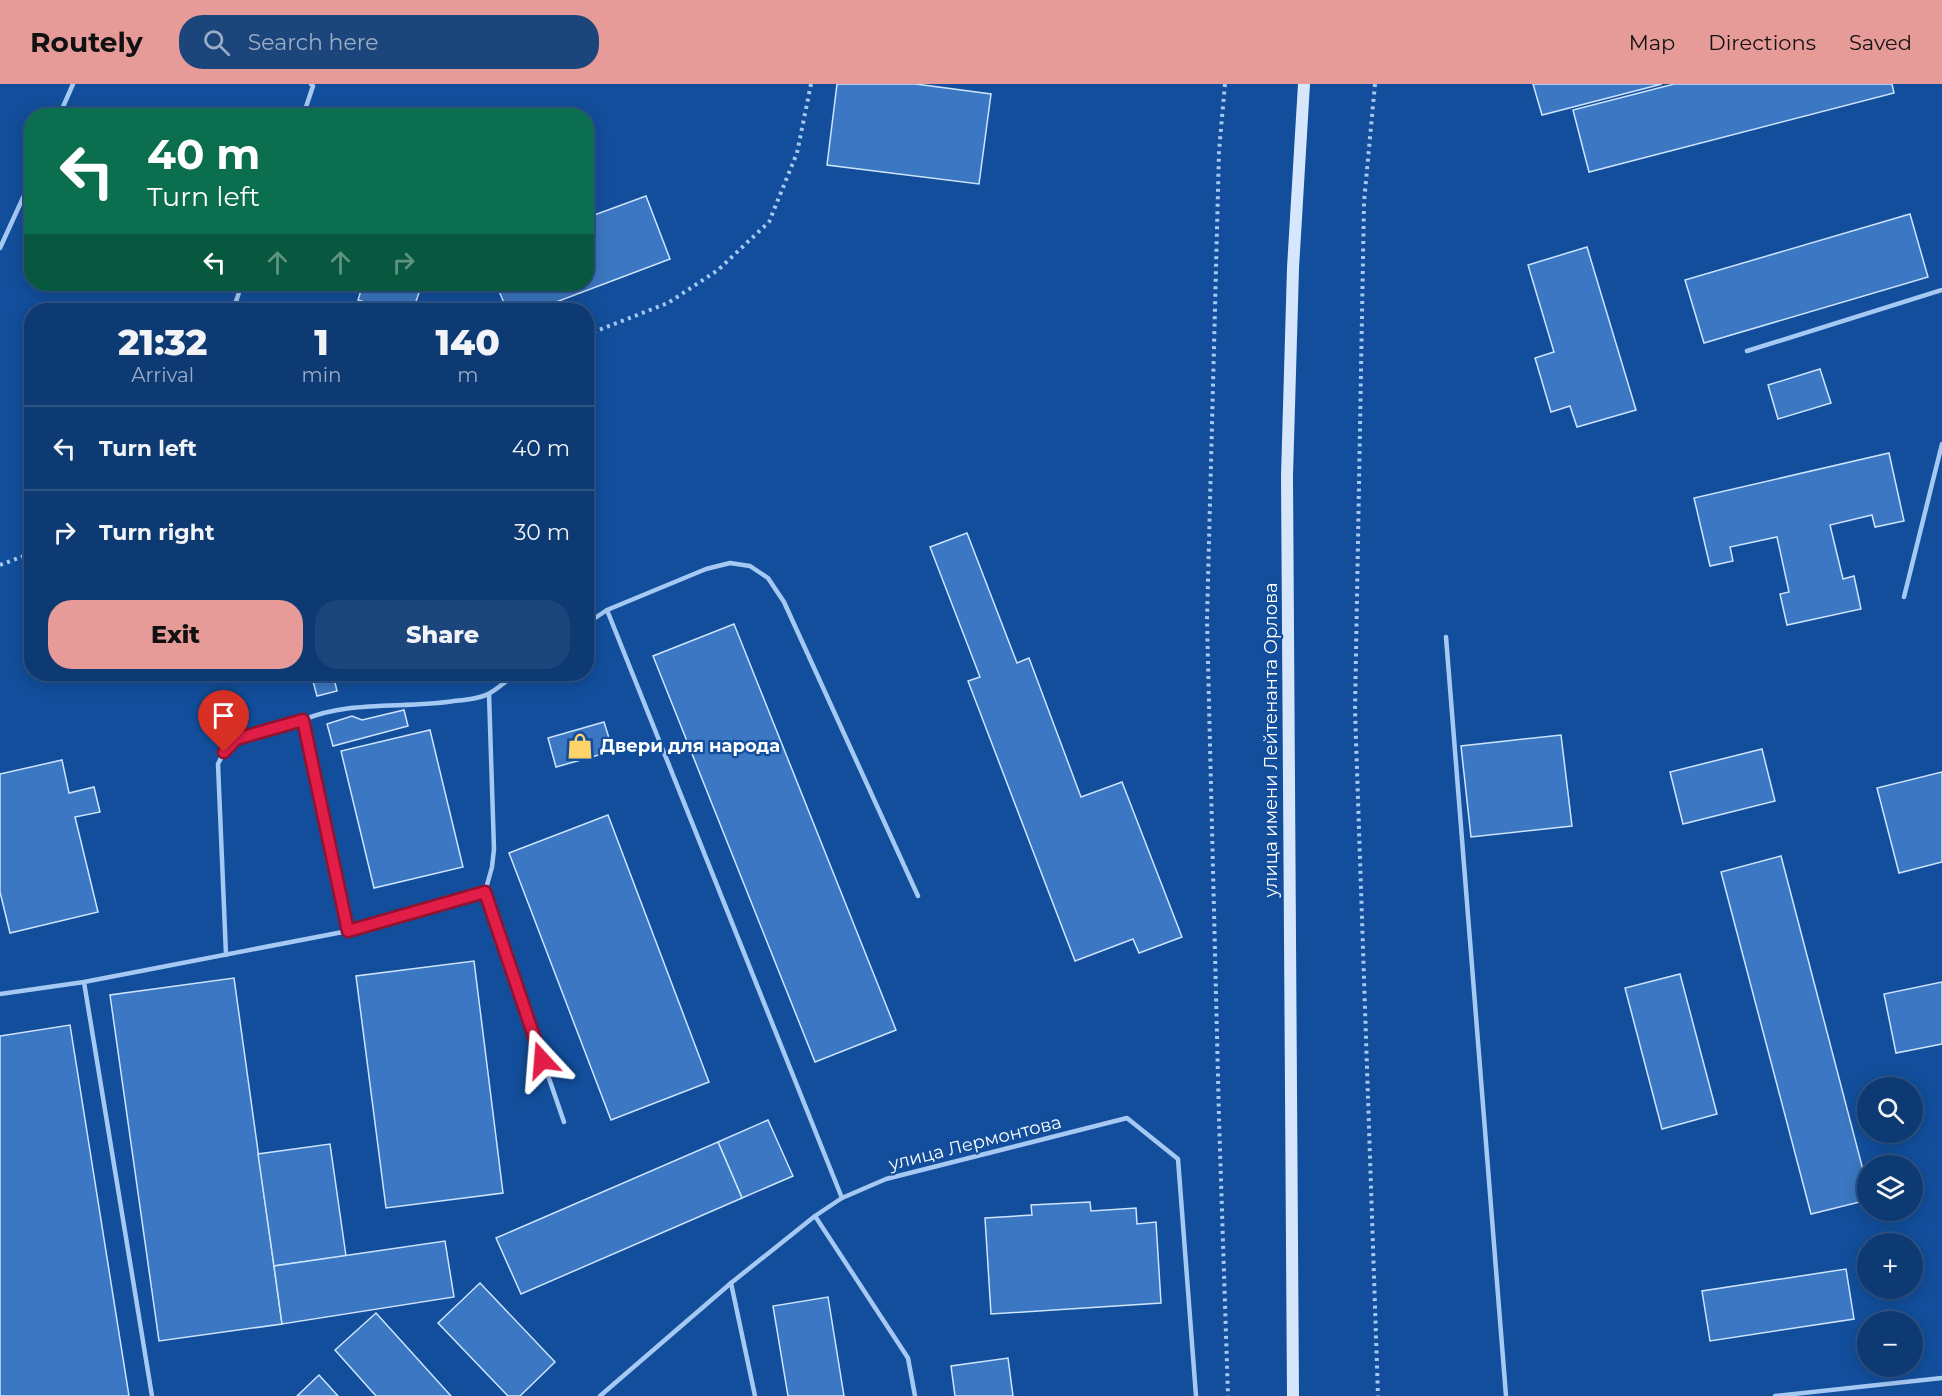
<!DOCTYPE html>
<meta charset="utf-8">
<style>
:root{--surface:#0e3a74;--page:#1c457c;--text:#f1f3f6;--muted:#9badc5;--line:#2e5486;--accent:#e69b98}
body{margin:0;font-family:Montserrat,sans-serif;background:var(--page);color:var(--text);height:100vh;display:flex;flex-direction:column;font-size:22px;white-space:nowrap}
*{box-sizing:border-box;margin:0}
p{font-size:20px;color:var(--muted)}
.icon{flex:none;width:33px;height:33px;fill:none;stroke:currentColor;stroke-width:2;stroke-linecap:round;stroke-linejoin:round}
.map{position:relative;flex:1;overflow:hidden}
.drawer{position:absolute;left:24px;top:219px;width:570px;height:378px;display:flex;flex-direction:column;background:var(--surface);border-radius:24px;box-shadow:0 3px 15px #0003,0 0 0 2px var(--line)}
.drawer>*{flex:none}
.top-card{position:absolute;left:24px;top:24px;width:570px;height:183px;border-radius:24px;box-shadow:0 3px 15px #0003,0 0 0 2px var(--line);background:#0b6e4f;color:#fff;overflow:hidden}
.fabs{position:absolute;left:1857px;top:993px;display:grid;gap:12px}
.fabs a{display:grid;place-items:center;width:66px;height:66px;border-radius:50%;background:var(--surface);box-shadow:0 3px 15px #0003,0 0 0 2px var(--line);font-size:30px}
.pin{position:absolute;display:grid;place-items:center;width:51px;height:51px;color:#fff;margin:-62px -26px;border-radius:50% 50% 50% 0;rotate:-45deg;box-shadow:0 0 6px #0007}
.pin .icon{rotate:45deg}
.me{position:absolute;width:66px;margin:-33px;rotate:341deg;stroke-linejoin:round;filter:drop-shadow(0 0 4px #0008)}
.turn{display:flex;align-items:center;gap:21px;height:126px;padding:0 24px;font-size:27px}
.turn .icon{width:78px;height:78px;stroke-width:2.5}
.turn b{display:block;font-size:42px;line-height:51px}
.lanes{display:flex;align-items:center;height:57px;padding:0 24px;background:#0003;justify-content:center;gap:30px;direction:ltr}
.lanes .off{opacity:.35}
.eta{display:flex;justify-content:space-evenly;align-items:center;height:102px;text-align:center}
.eta b{font-size:36px;font-weight:800;line-height:42px}
.action{display:flex;gap:12px;margin-top:auto;padding:12px 24px}
.action a{flex:1;height:69px;border-radius:24px;background:var(--accent);color:#111;font-size:24px;font-weight:800;line-height:69px;text-align:center}
.action a+a{background:var(--page);color:var(--text)}
ul{padding:0;list-style:none}
li{display:flex;align-items:center;gap:18px;height:84px;padding:0 24px;border-top:2px solid var(--line)}
li div{flex:1}
li b{display:block;font-size:22px}
li em{font-style:normal}
header{display:flex;align-items:center;gap:36px;box-sizing:border-box;height:84px;padding:0 30px;background:var(--accent);color:#111}
header strong{font-size:28px}
nav{display:flex;gap:33px;margin-inline-start:auto;font-size:21px}
.search{width:420px;height:54px;background:var(--page);display:flex;align-items:center;gap:15px;box-sizing:border-box;padding:0 21px;border-radius:24px;color:var(--muted);font-size:22px}
.map>svg:first-child{display:block}
</style>
<header>
<strong>Routely</strong>
<div class="search"><svg class="icon" aria-label="search" viewBox="0 0 24 24"><circle cx="10" cy="10" r="6"/><path d="M15 15l6 6"/></svg>Search here</div>
<nav><a>Map</a><a>Directions</a><a>Saved</a></nav>
</header>
<div class="map">
<svg width="1942" height="1312" viewBox="0 0 1942 1312">
<rect width="100%" height="100%" fill="#124e9b"/>
<g fill="#3b77c2" stroke="#cee4fe" stroke-width="1.5">
<polygon points="837,0 916,0 991,10 979,100 827,81"/>
<polygon points="1533,0 1662,0 1542,31"/>
<polygon points="1674,0 1892,0 1894,9 1589,88 1573,26"/>
<polygon points="646,112 670,175 535,226 507,226 496,200 586,200 586,134"/>
<polygon points="1910,130 1928,193 1704,259 1685,196"/>
<polygon points="1587,163 1636,326 1577,343 1570,322 1551,328 1535,274 1554,268 1528,181"/>
<polygon points="363,200 422,200 413,226 390,226 358,216"/>
<polygon points="1820,285 1831,319 1778,335 1768,301"/>
<polygon points="1889,369 1904,437 1875,443 1872,431 1830,441 1843,495 1854,492 1861,525 1787,541 1780,510 1789,508 1777,453 1730,463 1733,477 1710,482 1694,414"/>
<polygon points="967,449 1017,579 1029,574 1081,713 1122,698 1182,853 1139,869 1133,855 1075,877 968,597 980,593 930,463"/>
<polygon points="734,540 896,946 815,978 653,572"/>
<polygon points="311,590 333,590 337,607 317,612"/>
<polygon points="404,626 408,642 333,662 327,640 352,632 362,636"/>
<polygon points="604,638 613,667 556,683 548,654"/>
<polygon points="430,646 463,783 374,804 341,667"/>
<polygon points="1561,651 1572,742 1471,753 1461,662"/>
<polygon points="1762,665 1775,717 1683,740 1670,688"/>
<polygon points="62,676 69,709 94,703 100,728 75,733 98,828 10,849 0,808 0,690"/>
<polygon points="1942,688 1942,778 1899,789 1877,704"/>
<polygon points="608,731 709,998 611,1036 509,769"/>
<polygon points="1781,772 1868,1105 1868,1116 1811,1130 1721,788"/>
<polygon points="474,877 503,1109 386,1124 356,892"/>
<polygon points="1680,890 1717,1030 1662,1045 1625,904"/>
<polygon points="234,894 282,1240 159,1257 110,911"/>
<polygon points="1942,898 1942,960 1896,969 1884,910"/>
<polygon points="70,941 129,1312 0,1312 0,952"/>
<polygon points="768,1036 793,1092 742,1114 718,1058"/>
<polygon points="718,1058 742,1114 521,1210 496,1154"/>
<polygon points="330,1060 346,1172 274,1182 258,1070"/>
<polygon points="1090,1118 1091,1127 1136,1124 1137,1140 1156,1138 1161,1219 991,1230 985,1134 1032,1131 1031,1121"/>
<polygon points="445,1157 454,1213 282,1240 274,1182"/>
<polygon points="1846,1185 1854,1235 1710,1257 1702,1207"/>
<polygon points="480,1199 555,1278 520,1312 508,1312 438,1239"/>
<polygon points="828,1213 844,1312 788,1312 773,1222"/>
<polygon points="376,1229 451,1312 376,1312 335,1266"/>
<polygon points="1008,1274 1013,1312 955,1312 951,1282"/>
<polygon points="319,1291 338,1312 297,1312"/>
</g>
<g fill="none" stroke-linecap="round" stroke-linejoin="round">
<g stroke="#a6c9f4" stroke-width="4" stroke-dasharray="3 4.5" stroke-linecap="butt">
<polyline points="1225,0 1219,67 1207,536 1219,1035 1228,1312"/>
<polyline points="1375,0 1364,118 1355,626 1378,1312"/>
<polyline points="586,251 668,219 718,186 769,138 797,69 811,0"/>
<polyline points="0,481 32,469"/>
</g>
<g stroke="#a6c9f4" stroke-width="4.5">
<polyline points="59,32 73,0"/>
<polyline points="303,32 313,2 311,0"/>
<polyline points="0,164 32,94"/>
<polyline points="233,226 242,200"/>
<polyline points="1747,267 1942,206"/>
<polyline points="1904,513 1942,360"/>
<polyline points="607,526 842,1114"/>
<polyline points="586,540 607,526 706,485 730,479 750,482 768,494 784,518 918,812"/>
<polyline points="1446,553 1506,1312"/>
<polyline points="489,610 494,765 492,783 485,808 564,1038"/>
<path d="M348,847L303,636C350,616 403,625 454,617C465,616 480,615 490,609C499,604 507,596 516,590"/>
<polyline points="226,871 218,680 224,668 236,655 303,636"/>
<polyline points="84,898 152,1312"/>
<polyline points="0,910 84,898 348,847 485,808"/>
<polyline points="815,1132 908,1274 915,1312"/>
<polyline points="731,1199 755,1312"/>
<polyline points="600,1312 731,1199 815,1132 842,1114 886,1095 1127,1034 1178,1075 1196,1312"/>
<polyline points="1775,1312 1942,1294"/>
</g>
<polyline stroke="#d6e7fd" stroke-width="12" points="1293,1312 1287,392 1293,184 1304,0"/>
</g>
<g fill="none" stroke-linecap="round" stroke-linejoin="round">
<g stroke="#92132f" stroke-width="15">
<polyline id="route" points="224,668 236,655 303,636 348,847 485,808 542,976"/>
</g>
<use href="#route" stroke="#e11d48" stroke-width="10"/>
</g>
<defs>
<g id="shop-bare" transform="scale(2.07)"><path d="M-5-2.5h2.3a2.7 3.5 0 0 1 5.4 0H5L5.5 6h-11ZM-1.5-2.5h3a1.5 2.3 0 0 0-3 0Z" fill="#ffd369" stroke="#124e9b" stroke-width="2.5" paint-order="stroke"/></g>
</defs>
<g fill-rule="evenodd">
<use href="#shop-bare" x="580" y="662"/>
</g>
<g text-anchor="middle" stroke-width="4.5" stroke-linejoin="round" paint-order="stroke">
<g font-size="18" fill="#fff" stroke="#124e9b">
<text transform="translate(1271 656) rotate(-90)" y="6">улица имени Лейтенанта Орлова</text>
<text transform="translate(975 1059) rotate(-14)" y="6">улица Лермонтова</text>
</g>
<g font-size="18" font-weight="bold" fill="#fff" stroke="#124e9b" text-anchor="start">
<text x="600" y="668">Двери для народа</text>
</g>
</g>
</svg>
<div class="fabs">
<a><svg class="icon" aria-label="search" viewBox="0 0 24 24"><circle cx="10" cy="10" r="6"/><path d="M15 15l6 6"/></svg></a>
<a><svg class="icon" aria-label="layers" viewBox="0 0 24 24"><path d="M12 4l9 5-9 5-9-5zM3 14l9 5 9-5"/></svg></a>
<a>+</a>
<a>−</a>
</div>
<div class="pin" style="left:224px;top:668px;background:#d93025"><svg class="icon" aria-label="arrive" viewBox="0 0 24 24"><path d="M6 21V4h12l-3 4 3 4H6"/></svg></div>
<svg class="me" style="left:542px;top:976px" viewBox="-20 -20 40 40"><path d="M0-17L14 15 0 8-14 15z" fill="#e11d48" stroke="#fff" stroke-width="4"/></svg>
<div class="top-card">
<div class="turn"><svg class="icon" aria-label="left" viewBox="0 0 24 24"><path d="M17 20v-9H6M10 6l-5 5 5 5"/></svg><div><b>40 m</b>Turn left</div></div>
<div class="lanes"><svg class="icon" aria-label="left" viewBox="0 0 24 24"><path d="M17 20v-9H6M10 6l-5 5 5 5"/></svg><svg class="icon off" aria-label="ahead" viewBox="0 0 24 24"><path d="M12 20V5M6 11l6-6 6 6"/></svg><svg class="icon off" aria-label="ahead" viewBox="0 0 24 24"><path d="M12 20V5M6 11l6-6 6 6"/></svg><svg class="icon off" aria-label="right" viewBox="0 0 24 24"><path d="M7 20v-9h11M14 6l5 5-5 5"/></svg></div>
</div>
<section class="drawer">
<div class="eta">
<div><b>21:32</b><p>Arrival</p></div>
<div><b>1</b><p>min</p></div>
<div><b>140</b><p>m</p></div>
</div>
<ul>
<li><svg class="icon" aria-label="left" viewBox="0 0 24 24"><path d="M17 20v-9H6M10 6l-5 5 5 5"/></svg><div><b>Turn left</b></div><em>40 m</em></li>
<li><svg class="icon" aria-label="right" viewBox="0 0 24 24"><path d="M7 20v-9h11M14 6l5 5-5 5"/></svg><div><b>Turn right</b></div><em>30 m</em></li>
</ul>
<div class="action"><a>Exit</a><a>Share</a></div>
</section>
</div>
